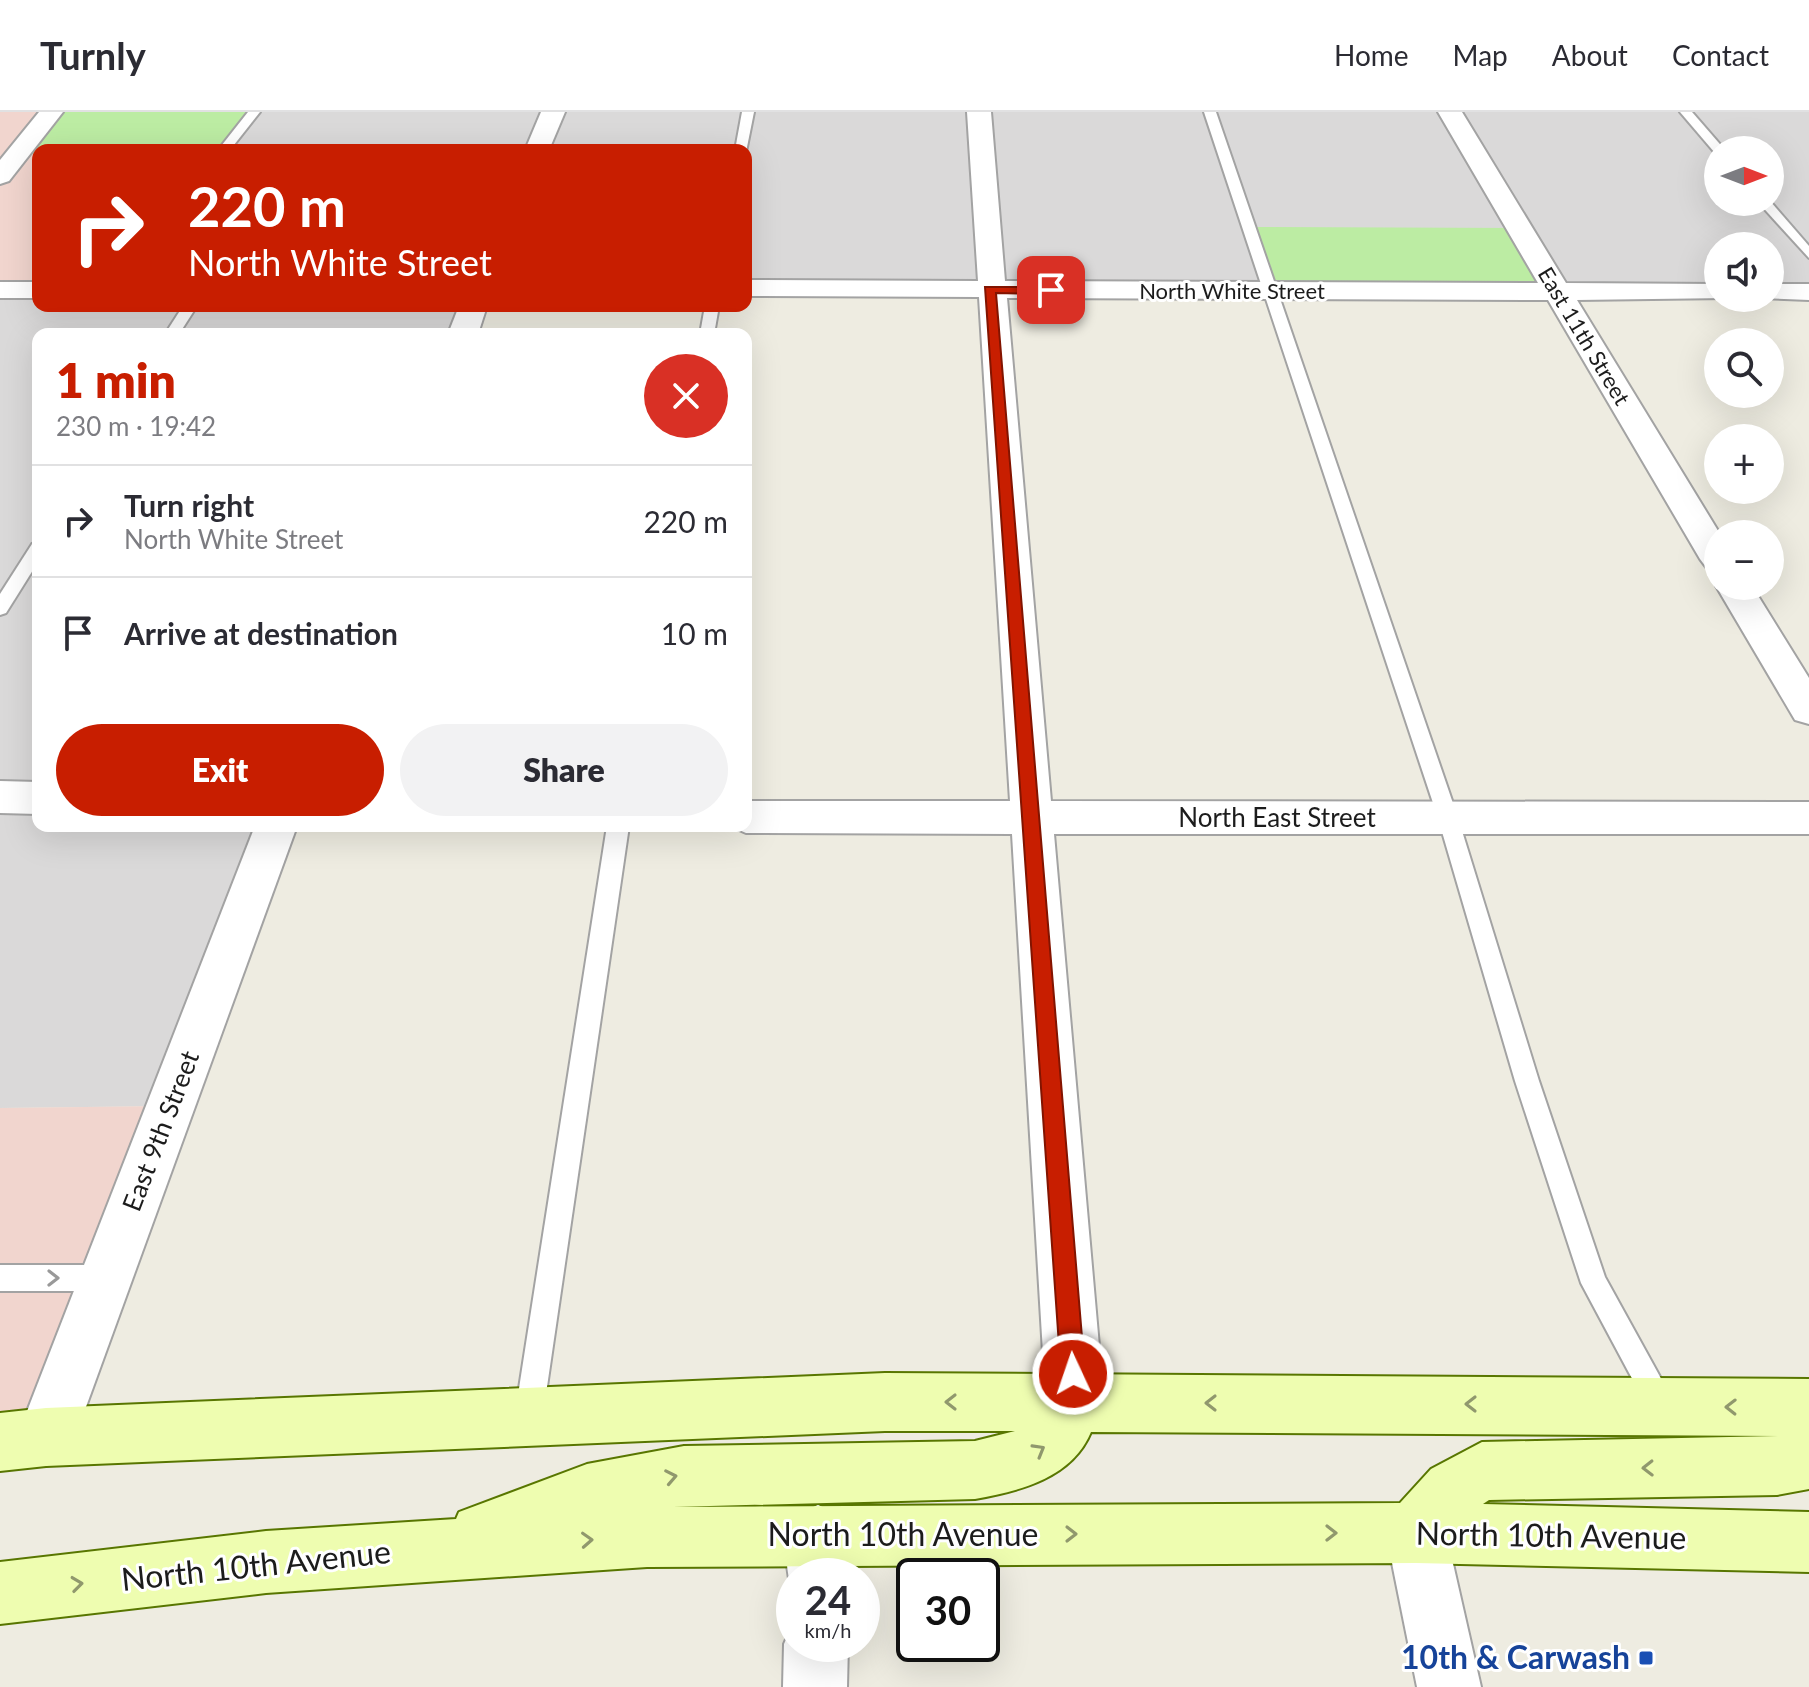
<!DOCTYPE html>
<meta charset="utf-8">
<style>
:root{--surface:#fff;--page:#f2f2f3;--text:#2b2b33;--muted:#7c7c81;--line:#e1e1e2;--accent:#c81e00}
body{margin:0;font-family:Lato,sans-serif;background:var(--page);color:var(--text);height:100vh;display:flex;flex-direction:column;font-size:30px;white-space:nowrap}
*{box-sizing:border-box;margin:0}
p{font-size:26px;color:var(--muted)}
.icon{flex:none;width:44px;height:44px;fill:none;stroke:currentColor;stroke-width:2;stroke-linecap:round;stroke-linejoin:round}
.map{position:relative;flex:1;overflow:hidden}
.details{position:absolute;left:32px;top:216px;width:720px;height:504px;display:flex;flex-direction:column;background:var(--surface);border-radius:16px;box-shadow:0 8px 32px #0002}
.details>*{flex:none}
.hud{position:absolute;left:32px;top:32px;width:720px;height:168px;border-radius:16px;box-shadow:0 8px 32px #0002;background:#c81e00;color:#fff;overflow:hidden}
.needle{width:52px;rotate:90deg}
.tools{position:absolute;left:1704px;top:24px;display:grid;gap:16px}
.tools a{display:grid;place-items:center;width:80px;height:80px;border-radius:50%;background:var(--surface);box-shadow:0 8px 32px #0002;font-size:40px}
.speed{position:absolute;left:776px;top:1446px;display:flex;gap:16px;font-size:40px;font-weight:700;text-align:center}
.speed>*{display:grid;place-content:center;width:104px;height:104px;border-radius:50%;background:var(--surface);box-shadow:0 8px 32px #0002;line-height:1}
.speed small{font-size:20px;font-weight:400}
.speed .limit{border:4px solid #111;border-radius:12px;background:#fff;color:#111}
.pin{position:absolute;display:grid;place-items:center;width:68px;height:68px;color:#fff;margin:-34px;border-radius:16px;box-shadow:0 4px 12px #0006}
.me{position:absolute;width:88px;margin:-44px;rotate:357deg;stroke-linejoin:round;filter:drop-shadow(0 0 6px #0008)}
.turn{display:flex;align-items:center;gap:28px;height:168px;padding:0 24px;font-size:36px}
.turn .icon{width:104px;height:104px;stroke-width:2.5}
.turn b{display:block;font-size:56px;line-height:68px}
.round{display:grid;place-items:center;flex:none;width:84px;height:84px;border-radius:42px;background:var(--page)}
.summary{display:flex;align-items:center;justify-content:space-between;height:136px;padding:0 24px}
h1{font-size:48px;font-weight:800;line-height:60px;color:var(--accent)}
.button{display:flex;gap:16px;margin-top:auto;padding:16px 24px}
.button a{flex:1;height:92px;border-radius:48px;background:var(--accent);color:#fff;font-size:32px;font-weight:800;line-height:92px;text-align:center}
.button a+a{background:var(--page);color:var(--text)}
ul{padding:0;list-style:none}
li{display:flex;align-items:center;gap:24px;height:112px;padding:0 24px;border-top:2px solid var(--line)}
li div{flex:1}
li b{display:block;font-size:30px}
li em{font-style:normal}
header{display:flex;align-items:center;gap:48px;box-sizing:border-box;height:112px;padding:0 40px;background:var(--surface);border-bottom:2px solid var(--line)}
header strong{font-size:38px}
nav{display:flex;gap:44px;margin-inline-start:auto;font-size:28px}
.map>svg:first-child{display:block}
</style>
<header>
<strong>Turnly</strong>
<nav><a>Home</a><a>Map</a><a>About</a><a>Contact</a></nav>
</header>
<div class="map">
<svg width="1809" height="1575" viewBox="0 0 1809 1575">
<rect width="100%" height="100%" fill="#eeece1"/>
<g fill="#dad9d9" fill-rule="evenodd">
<path d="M254,0H1809V180H1770V134H1718V180L746,176V38H224ZM1718,38H1770V90H1718Z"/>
<polygon points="0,178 38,178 38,194 473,194 463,222 38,222 38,714 276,714 171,994 0,996"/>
</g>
<g fill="#f1d5ce">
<polygon points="0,0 51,0 20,42 38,42 38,178 0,178"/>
<polygon points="171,994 46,1325 0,1330 0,996"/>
</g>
<g fill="#bceca3">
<polygon points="51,0 254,0 224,38 38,38 38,42 19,42"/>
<polygon points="1247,115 1519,116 1557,180 1268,179"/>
</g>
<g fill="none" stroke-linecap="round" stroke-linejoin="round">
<g stroke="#a3a3a3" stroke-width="4">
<g id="service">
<polygon points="248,0 260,0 230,38 218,38"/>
<polygon points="742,0 754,0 746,40 735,38"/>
<polygon points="1204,0 1216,0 1458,706 1539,969 1605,1165 1675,1292 1671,1302 1661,1306 1651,1302 1581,1171 1515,969 1438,706"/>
<polygon points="1680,0 1692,0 1725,38 1715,41"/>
<polygon points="1770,89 1809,134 1809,146 1758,90"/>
<polygon points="183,194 197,194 179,222 165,222"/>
<polygon points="705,194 719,194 714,222 700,222"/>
<polygon points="38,430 38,450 6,501 0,503 0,482 32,432"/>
<polygon points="607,714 629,714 543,1302 539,1312 529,1316 519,1312 515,1302"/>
<polygon points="0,1153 106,1153 116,1156 119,1166 116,1176 106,1179 0,1179"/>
</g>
</g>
<g stroke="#a3a3a3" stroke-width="4">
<g id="minor">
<polygon points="39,0 63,0 9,69 0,72 0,48"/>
<polygon points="541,0 565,0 549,38 525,38"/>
<polygon points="967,0 991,0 1005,169 1538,171 1438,0 1462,0 1566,171 1718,172 1718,186 1728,186 1577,188 1720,422 1718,458 1706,455 1700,447 1548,188 1007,186 1051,689 1809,690 1809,722 1054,722 1104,1291 1095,1311 1075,1320 1055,1311 1046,1291 1012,722 746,721 730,714 746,714 746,689 1010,689 979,185 746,184 746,168 978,169"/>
<rect x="0" y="170" width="38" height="16"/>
<polygon points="1770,172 1809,172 1809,188 1760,186 1770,186"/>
<polygon points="459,194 487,194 478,222 448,222"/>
<polygon points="1718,471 1718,474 1752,474 1809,566 1809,612 1795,608 1716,474"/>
<polygon points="0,669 38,670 38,702 0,701"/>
<polygon points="255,714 297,714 75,1325 66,1345 46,1354 26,1345 17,1325"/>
<polygon points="1416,1391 1437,1400 1446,1421 1481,1575 1417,1575 1386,1421 1395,1400"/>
<path d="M818,1393L839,1402L848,1423V1464H794V1483C783,1455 785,1429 797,1402Z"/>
<polygon points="794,1509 794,1532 848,1532 847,1575 783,1575 784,1532"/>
</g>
</g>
<g stroke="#587600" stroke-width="4">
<path id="secondary" d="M885,1261L1809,1267V1377L1777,1383L1489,1388L1483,1392L1809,1400V1460L1416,1451L647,1455L266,1481L0,1512V1450L266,1419L456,1407L459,1400L587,1352L684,1334L975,1329L1015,1319H885L46,1354L0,1359V1301L46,1296ZM1091,1320L1778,1324L1482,1330L1431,1357L1400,1391L673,1395L975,1387C1020,1379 1072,1366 1091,1320Z"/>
</g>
<use href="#service" fill="#fff" fill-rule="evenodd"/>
<use href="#minor" fill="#fff" fill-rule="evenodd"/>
<use href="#secondary" fill="#eefdb0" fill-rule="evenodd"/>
</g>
<defs><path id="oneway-chevron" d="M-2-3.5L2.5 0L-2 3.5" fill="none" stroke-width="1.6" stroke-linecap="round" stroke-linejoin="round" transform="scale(2)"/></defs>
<use stroke="#999" href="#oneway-chevron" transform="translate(53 1166)"/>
<g stroke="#90986d">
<use href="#oneway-chevron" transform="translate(951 1290) rotate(-180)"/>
<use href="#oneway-chevron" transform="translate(1211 1291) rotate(-180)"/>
<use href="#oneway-chevron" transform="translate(1471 1292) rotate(-180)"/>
<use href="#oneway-chevron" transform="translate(1731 1295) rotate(-179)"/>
<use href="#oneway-chevron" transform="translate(1039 1338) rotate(-30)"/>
<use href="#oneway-chevron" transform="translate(1648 1356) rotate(179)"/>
<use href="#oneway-chevron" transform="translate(671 1365) rotate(-11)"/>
<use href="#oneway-chevron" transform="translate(1331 1421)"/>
<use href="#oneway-chevron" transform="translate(1071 1422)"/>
<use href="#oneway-chevron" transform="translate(587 1428) rotate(-3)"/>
<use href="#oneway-chevron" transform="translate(77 1472) rotate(-7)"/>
</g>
<polygon fill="#c81e00" stroke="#821400" stroke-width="2" points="985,175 1051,175 1057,178 1051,182 996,181 1085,1262 1081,1271 1073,1274 1065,1271 1061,1262"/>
<rect fill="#1a4fb4" stroke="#fff" stroke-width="3" x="1638" y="1538" width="16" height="16" rx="4"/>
<g text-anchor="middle" stroke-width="6" stroke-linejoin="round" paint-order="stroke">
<g font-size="22" fill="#1c1c1c" stroke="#fff">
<text x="1232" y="187">North White Street</text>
<text transform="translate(1584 224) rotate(59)" y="8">East 11th Street</text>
</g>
<g font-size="26" fill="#1c1c1c" stroke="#fff">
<text x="1277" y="715">North East Street</text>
<text transform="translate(161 1019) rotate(-69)" y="9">East 9th Street</text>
</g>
<g font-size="32" fill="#1c1c1c" stroke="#fff">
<text x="903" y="1434">North 10th Avenue</text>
<text transform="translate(1551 1424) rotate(1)" y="11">North 10th Avenue</text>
<text transform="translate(256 1454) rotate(-6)" y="11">North 10th Avenue</text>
</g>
<g font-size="32" font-weight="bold" fill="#164399" stroke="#fff" text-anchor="end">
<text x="1630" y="1557">10th &amp; Carwash</text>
</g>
</g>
</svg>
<div class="tools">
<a><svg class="needle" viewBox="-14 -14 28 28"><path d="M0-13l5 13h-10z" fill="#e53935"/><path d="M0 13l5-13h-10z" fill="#7c7c81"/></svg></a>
<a><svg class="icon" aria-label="sound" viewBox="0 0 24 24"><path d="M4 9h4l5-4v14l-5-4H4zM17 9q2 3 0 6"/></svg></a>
<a><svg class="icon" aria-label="search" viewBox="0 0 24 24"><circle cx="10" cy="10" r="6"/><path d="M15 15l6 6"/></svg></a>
<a>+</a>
<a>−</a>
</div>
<div class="speed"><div>24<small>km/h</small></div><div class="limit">30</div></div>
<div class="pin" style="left:1051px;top:178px;background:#d93025"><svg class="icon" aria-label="arrive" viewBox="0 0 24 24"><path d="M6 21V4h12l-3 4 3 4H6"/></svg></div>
<svg class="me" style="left:1073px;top:1262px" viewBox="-20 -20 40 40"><circle r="17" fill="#c81e00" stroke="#fff" stroke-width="3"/><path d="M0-11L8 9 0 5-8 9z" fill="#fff"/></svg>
<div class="hud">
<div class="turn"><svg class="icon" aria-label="right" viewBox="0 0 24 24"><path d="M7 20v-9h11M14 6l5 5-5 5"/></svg><div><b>220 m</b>North White Street</div></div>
</div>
<section class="details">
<div class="summary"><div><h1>1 min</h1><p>230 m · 19:42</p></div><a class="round" style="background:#d93025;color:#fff"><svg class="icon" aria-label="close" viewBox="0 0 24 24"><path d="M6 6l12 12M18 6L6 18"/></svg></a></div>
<ul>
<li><svg class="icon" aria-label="right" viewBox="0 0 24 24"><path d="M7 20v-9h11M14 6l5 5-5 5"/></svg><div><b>Turn right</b><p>North White Street</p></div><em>220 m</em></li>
<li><svg class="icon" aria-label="arrive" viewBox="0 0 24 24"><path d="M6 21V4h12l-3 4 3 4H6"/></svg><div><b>Arrive at destination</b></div><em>10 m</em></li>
</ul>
<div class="button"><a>Exit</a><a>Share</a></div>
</section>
</div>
